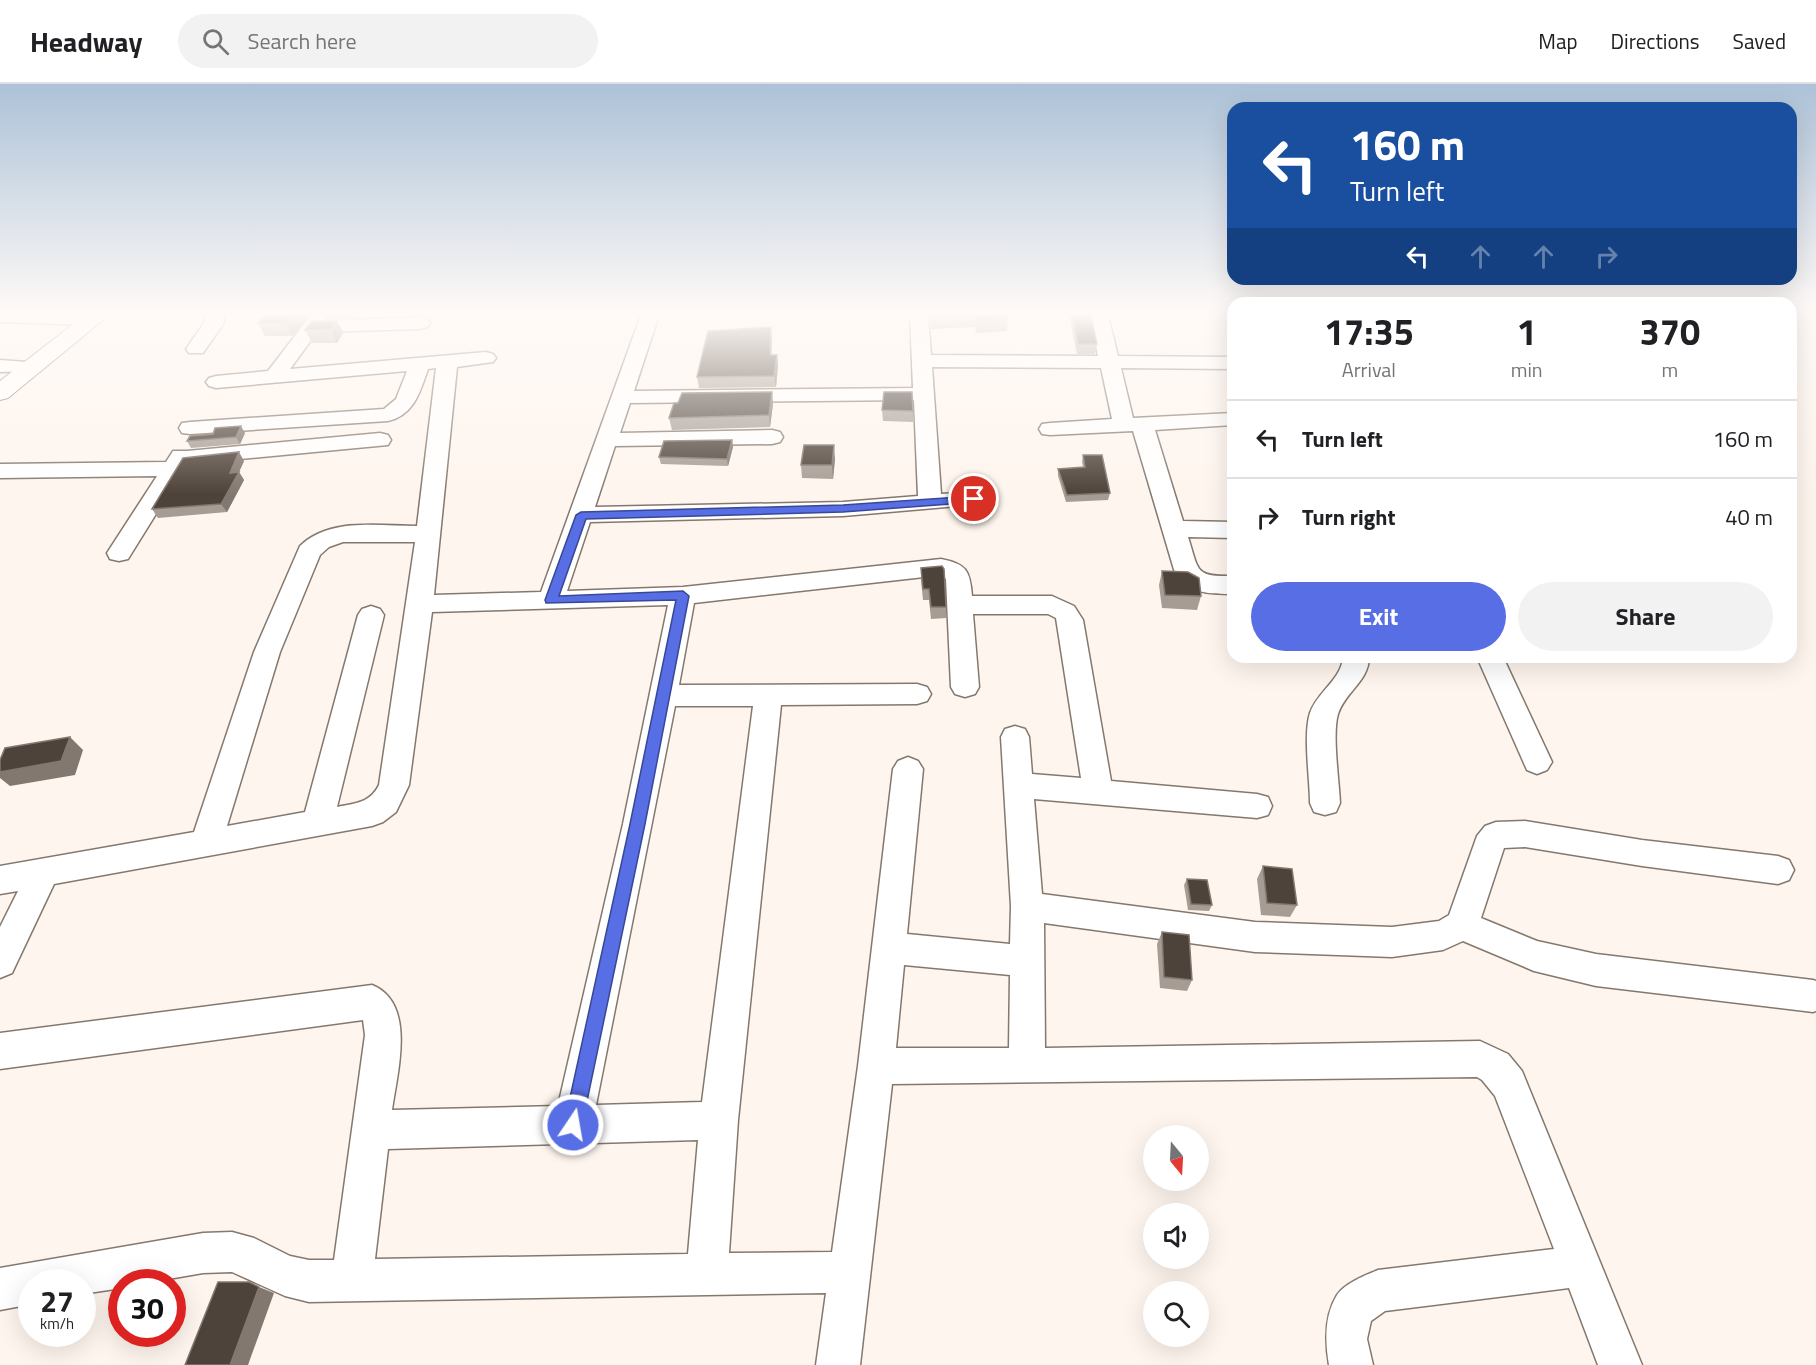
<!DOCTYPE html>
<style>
:root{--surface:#fff;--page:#f2f2f2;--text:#202124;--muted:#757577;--line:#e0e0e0;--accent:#586ee4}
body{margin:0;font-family:"Titillium Web",sans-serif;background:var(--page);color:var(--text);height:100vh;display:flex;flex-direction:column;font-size:22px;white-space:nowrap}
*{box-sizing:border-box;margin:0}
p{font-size:20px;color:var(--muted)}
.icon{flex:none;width:33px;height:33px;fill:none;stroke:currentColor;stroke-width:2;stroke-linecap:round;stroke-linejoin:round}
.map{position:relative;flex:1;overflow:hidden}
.sheet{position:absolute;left:1227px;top:213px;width:570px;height:366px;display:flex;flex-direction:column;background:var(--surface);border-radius:18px;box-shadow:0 6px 24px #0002}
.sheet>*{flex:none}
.hud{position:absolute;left:1227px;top:18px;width:570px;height:183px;border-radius:18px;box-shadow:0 6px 24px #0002;background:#1a4fa0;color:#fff;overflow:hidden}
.needle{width:39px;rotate:162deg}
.buttons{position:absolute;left:1143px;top:1041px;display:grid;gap:12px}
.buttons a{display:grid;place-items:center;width:66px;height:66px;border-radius:50%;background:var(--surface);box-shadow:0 6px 24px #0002;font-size:30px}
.speed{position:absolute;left:18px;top:1185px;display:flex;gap:12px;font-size:30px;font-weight:700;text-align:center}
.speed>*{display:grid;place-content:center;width:78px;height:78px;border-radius:50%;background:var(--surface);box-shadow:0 6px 24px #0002;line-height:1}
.speed small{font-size:15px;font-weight:400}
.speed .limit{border:9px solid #d22;background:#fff;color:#111}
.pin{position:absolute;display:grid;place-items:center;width:51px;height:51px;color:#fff;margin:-26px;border:3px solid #fff;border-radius:50%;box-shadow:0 2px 6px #0007}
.me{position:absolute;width:66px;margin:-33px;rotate:12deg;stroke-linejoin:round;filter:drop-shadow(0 0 4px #0008)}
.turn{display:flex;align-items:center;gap:21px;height:126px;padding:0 24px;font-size:27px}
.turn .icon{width:78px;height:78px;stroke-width:2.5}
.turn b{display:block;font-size:42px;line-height:51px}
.lanes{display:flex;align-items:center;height:57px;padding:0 24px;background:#0003;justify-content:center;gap:30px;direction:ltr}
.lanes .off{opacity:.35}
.eta{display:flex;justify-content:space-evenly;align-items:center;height:102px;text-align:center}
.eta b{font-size:36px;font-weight:700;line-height:42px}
.primary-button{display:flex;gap:12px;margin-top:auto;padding:12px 24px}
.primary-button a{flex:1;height:69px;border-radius:36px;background:var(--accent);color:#fff;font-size:24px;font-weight:700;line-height:69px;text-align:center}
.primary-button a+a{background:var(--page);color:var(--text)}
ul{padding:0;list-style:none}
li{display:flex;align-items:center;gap:18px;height:78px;padding:0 24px;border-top:2px solid var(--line)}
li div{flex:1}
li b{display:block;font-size:22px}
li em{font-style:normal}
header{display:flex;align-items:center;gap:36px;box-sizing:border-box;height:84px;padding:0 30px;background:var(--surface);border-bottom:2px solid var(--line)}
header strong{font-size:28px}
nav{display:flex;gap:33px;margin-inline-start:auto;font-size:21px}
.search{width:420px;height:54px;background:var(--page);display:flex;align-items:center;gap:15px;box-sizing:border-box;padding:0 21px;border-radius:33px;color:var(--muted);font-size:22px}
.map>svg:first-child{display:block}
</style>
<header>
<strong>Headway</strong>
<div class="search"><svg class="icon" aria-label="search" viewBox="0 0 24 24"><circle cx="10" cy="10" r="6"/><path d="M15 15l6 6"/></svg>Search here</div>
<nav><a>Map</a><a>Directions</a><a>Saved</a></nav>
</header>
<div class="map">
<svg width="1816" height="1281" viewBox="0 0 1816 1281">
<rect width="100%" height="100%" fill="#fef5ee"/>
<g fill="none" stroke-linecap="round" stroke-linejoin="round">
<g stroke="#84786d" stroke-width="3">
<g id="minor">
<polygon points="0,231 97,231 101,235 99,239 92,241 0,238"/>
<polygon points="206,231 224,231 224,239 203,269 189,269 186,265 204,239"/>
<path d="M311,231H329L325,237L420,233L427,235L430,239L427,243L420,245L317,248L290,285L486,268L493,270L496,274L493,278L457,283L434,511L541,508L641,231H659L634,307L913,304L910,231H928L931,271L1098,272L1090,231H1108L1118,272L1233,273V285L1121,284L1133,334L1233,329V341L1155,346L1183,437L1233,438V454L1188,453C1199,487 1194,493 1233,492V510C1211,510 1188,510 1175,489L1133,347L1050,351L1042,350L1039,345L1042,340L1050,339L1112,335L1101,284L932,283L941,410L973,408L981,410L985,415L981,420L843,432L590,438L567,507L683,503L941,475C967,480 970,487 972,512H1052L1074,522L1083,536L1111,697L1257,710L1268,713L1272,722L1268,731L1257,734L1034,715L1042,810L1255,838L1392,843L1439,837L1449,831L1477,752L1485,742L1496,738L1525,737L1642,756L1778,772L1789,776L1794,786L1789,796L1778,800L1642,782L1525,763L1504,764L1481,834L1537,857L1596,870L1813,896L1816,897V927L1813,928L1596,902L1534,887L1463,857L1443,866L1392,873L1255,868L1044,839L1045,964L1480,957L1508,970L1522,987L1642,1281H1598L1569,1204L1385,1227L1371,1237L1367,1255L1373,1281H1329C1325,1258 1324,1232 1337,1211C1345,1199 1366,1191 1378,1186L1554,1165L1495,1012L1482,996L1477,993L892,1000L860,1281H816L826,1209L309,1218L285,1212L232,1188L203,1189L151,1198H122V1204L82,1210V1198H32V1220L0,1226V1184L203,1149L232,1148L254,1154L290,1172L309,1176H334L365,951L363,936L0,985V949L372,901C417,919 397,989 392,1026L558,1022L623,740L668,521L432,528L409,701L396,728L383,738L372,742L54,800L12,889L0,894V843L18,807L0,810V782L194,748L254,568L300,462C330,433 379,442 417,442L436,284L428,285C420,308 414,331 388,337L190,350L182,349L179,344L182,339L190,338L384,325L396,315L407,287L216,304L209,302L206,298L209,294L216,292L268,287ZM914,316L918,412L843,418L595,423L615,362L772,360L780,358L783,353L780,348L772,346L620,349L630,319ZM343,458H415L379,701C370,719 356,719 337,723L384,531L380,525L371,522L362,525L358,531L305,728L227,742L280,568L320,471L329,463ZM942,491L946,495L951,603L955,610L965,613L975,610L979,603L973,530H1048L1056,534L1081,694L1032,690L1029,653L1025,645L1015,642L1005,645L1001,653L1011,822L1010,860L907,850L923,685L918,677L908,673L898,677L893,685L858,982L832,1168L729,1169L738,1036L781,621L917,620L927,617L931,610L927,603L917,600L679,601L694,519ZM675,622H753L702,1018L596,1021ZM904,881L1010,891L1009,964H896ZM698,1056L688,1170L375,1175L388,1065Z"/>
<polygon points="0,276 40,279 43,283 40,287 0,288"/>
<polygon points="380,349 388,351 391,356 388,361 187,380 128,475 119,477 110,475 107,469 157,392 0,394 0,380 166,378 173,367 187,367"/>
<path d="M1343,573H1369C1369,597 1345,608 1338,630C1332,650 1339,696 1340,719L1336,728L1325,731L1314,728L1310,719C1310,695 1303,651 1310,629C1317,608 1342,595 1343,573Z"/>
<polygon points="1477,573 1503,573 1552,678 1547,686 1537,690 1527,686"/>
</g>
</g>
<g stroke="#84786d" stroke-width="2">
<polygon id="primary" points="85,231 109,231 8,314 0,316 0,297"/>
</g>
<use href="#minor" fill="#fff" fill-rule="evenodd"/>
<use href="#primary" fill="#fff" fill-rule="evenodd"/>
</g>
<g fill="#a69c94">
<polygon points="265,231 310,231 292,252 265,252 258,239"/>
<polygon points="327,231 355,231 353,234 329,235"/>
<polygon points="930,231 1007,231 1008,235 1007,247 976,249 975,243 931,245"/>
<polygon points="1069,231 1091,231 1097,260 1095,270 1077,270"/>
<polygon points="337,236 343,249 337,259 312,259 305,246"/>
<polygon points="772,254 771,271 777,271 778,282 776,303 699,304 697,293"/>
<polygon points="772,308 773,320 770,343 672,346 669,334 678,319"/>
<polygon points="882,326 913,327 913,338 883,337"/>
<polygon points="245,349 240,360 191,364 187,357"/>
<polygon points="732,356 733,363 728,382 661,380 659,373"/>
<polygon points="1083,371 1110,409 1108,416 1066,418 1058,392 1058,385 1083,383 1082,378"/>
<polygon points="835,375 833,395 802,394 801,381"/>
<polygon points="244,377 239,388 244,396 227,428 158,434 152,425"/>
<polygon points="921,484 946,523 946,534 931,535 929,516 923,516 921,496"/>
<polygon points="1162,487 1201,512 1197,526 1162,524 1159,501"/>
<polygon points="1263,782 1297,821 1290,833 1261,831 1257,795"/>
<polygon points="1187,795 1212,821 1209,827 1188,826 1184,801"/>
<polygon points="1162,848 1192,896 1187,907 1160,904 1157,860"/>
</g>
<g fill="#837870">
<polygon points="292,231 310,231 292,252 286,239"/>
<polygon points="337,236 343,249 337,259 331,245"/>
<polygon points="771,243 772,254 771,282 770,271"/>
<polygon points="777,271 778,282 776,303 774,292"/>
<polygon points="772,308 773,320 770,343 769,331"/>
<polygon points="241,342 245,349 240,360 236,353"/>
<polygon points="732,356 733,363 728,382 727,375"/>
<polygon points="834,361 835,375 833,395 832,381"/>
<polygon points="239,368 244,377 239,388 244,396 227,428 221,420 230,389"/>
<polygon points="70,653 83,666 75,691 10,702 0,694 0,688"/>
<polygon points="259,1203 274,1209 248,1281 230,1281"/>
</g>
<g fill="#4e433a" stroke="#837870" stroke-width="1.5">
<polygon points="265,231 292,231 286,239 258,239"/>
<polygon points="931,231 973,231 932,233"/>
<polygon points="975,231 1007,231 1008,235 977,237"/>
<polygon points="1072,231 1091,231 1097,260 1078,260"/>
<polygon points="337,236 331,245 305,246 312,237"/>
<polygon points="771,243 770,271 777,271 774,292 697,293 708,247"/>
<polygon points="772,308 769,331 669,334 674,319 678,319 682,309"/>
<polygon points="884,308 912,308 913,327 882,326"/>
<polygon points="241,342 236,353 187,357 190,352 213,350 215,344"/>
<polygon points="732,356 727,375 659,373 664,357"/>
<polygon points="804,361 834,361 832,381 801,381"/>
<polygon points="239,368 230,389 239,388 221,420 152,425 183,374"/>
<polygon points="1083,371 1102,371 1110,409 1067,411 1058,385 1085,383"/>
<polygon points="942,482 944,485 946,523 931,523 929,505 923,505 921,484"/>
<polygon points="1162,487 1188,488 1199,494 1201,512 1165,511"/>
<polygon points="70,653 61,677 0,688 0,676 5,664"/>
<polygon points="1263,782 1292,785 1297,821 1267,819"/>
<polygon points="1187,795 1207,796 1212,821 1191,820"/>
<polygon points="1162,848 1189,851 1192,896 1164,893"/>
<polygon points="218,1198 249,1198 259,1203 230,1281 185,1281"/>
</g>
<linearGradient id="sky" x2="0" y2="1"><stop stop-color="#adc2d8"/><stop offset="0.56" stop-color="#fffaf7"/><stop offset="1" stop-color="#fffaf7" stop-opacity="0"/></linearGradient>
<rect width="1816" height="410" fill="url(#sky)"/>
<polygon fill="#586ee4" stroke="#394894" stroke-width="1.5" points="974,412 977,413 977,418 843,428 586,435 559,512 683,507 689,512 645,740 582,1041 579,1047 573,1050 566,1047 564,1041 630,740 676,516 546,519 545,516 576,431 581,428 843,421"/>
</svg>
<div class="buttons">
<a><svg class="needle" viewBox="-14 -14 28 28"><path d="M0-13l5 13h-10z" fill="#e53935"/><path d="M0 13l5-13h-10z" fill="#757577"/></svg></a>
<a><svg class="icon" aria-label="sound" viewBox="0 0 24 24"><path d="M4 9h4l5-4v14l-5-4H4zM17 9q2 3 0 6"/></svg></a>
<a><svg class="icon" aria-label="search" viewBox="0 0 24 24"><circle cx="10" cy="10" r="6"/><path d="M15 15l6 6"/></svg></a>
</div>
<div class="speed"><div>27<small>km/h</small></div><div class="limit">30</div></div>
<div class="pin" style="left:974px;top:415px;background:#d93025"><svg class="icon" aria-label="arrive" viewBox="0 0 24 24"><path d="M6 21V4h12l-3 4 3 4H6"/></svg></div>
<svg class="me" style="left:573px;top:1041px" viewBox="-20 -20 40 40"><circle r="17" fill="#586ee4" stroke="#fff" stroke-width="3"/><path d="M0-11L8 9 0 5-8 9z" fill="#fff"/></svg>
<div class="hud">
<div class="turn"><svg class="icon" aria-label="left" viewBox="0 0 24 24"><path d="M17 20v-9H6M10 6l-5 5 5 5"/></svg><div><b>160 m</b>Turn left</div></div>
<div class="lanes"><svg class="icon" aria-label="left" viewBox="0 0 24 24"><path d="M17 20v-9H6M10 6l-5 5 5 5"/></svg><svg class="icon off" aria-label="ahead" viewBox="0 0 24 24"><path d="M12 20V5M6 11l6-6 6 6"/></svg><svg class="icon off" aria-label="ahead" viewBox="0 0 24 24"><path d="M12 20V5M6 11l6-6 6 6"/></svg><svg class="icon off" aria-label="right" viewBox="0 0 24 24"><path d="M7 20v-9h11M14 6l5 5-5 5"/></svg></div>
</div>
<section class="sheet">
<div class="eta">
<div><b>17:35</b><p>Arrival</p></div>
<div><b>1</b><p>min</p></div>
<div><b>370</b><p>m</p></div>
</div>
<ul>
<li><svg class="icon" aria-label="left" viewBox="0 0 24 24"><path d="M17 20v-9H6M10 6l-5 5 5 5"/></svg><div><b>Turn left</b></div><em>160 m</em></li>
<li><svg class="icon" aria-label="right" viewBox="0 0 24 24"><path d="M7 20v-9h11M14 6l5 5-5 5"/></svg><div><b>Turn right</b></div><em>40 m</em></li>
</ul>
<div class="primary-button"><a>Exit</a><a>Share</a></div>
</section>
</div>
